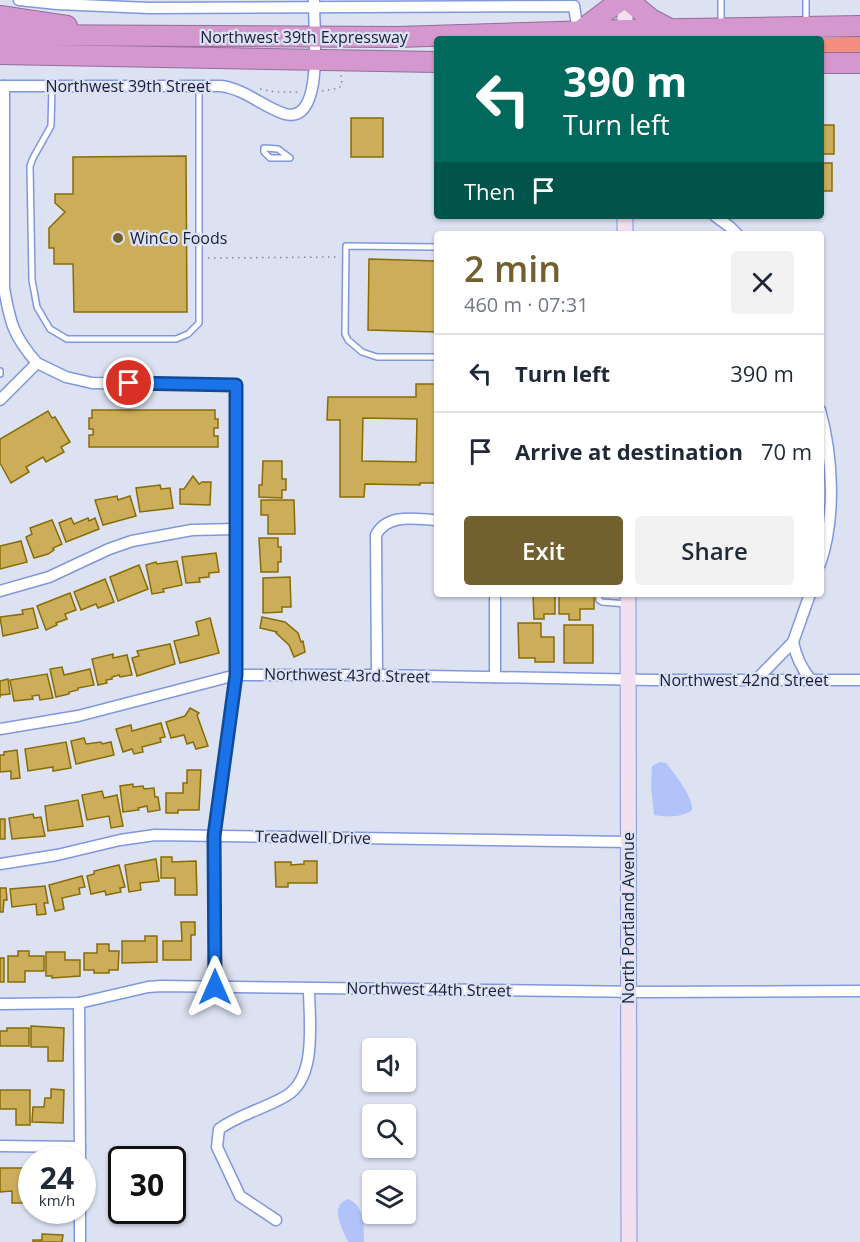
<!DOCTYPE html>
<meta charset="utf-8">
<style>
:root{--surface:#fff;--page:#f2f2f3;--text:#1f2937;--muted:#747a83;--line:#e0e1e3;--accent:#72602e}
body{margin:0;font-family:"Open Sans",sans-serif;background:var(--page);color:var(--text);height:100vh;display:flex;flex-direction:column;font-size:22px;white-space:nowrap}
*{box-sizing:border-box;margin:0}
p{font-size:20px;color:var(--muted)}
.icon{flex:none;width:33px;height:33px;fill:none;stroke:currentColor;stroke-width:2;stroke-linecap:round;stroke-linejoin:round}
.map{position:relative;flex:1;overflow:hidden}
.panel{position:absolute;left:434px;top:231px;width:390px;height:366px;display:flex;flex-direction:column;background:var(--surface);border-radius:6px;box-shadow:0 2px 4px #0004}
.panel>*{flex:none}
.hud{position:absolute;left:434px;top:36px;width:390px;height:183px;border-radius:6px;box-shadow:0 2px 4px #0004;background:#00695c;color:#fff;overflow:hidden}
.tools{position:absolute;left:362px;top:1038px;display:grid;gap:12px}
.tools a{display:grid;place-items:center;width:54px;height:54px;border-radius:6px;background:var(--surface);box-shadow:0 2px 4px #0004;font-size:30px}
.speed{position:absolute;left:18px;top:1146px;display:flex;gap:12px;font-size:30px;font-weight:700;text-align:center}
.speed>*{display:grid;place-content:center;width:78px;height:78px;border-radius:50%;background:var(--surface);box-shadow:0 2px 4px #0004;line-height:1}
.speed small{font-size:15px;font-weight:400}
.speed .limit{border:3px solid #111;border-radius:9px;background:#fff;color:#111}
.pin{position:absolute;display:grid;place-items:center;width:51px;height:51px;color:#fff;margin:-26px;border:3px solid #fff;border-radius:50%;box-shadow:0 2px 6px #0007}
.me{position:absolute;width:66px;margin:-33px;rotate:0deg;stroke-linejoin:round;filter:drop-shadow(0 0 4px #0008)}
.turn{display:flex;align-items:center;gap:21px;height:126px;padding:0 30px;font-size:27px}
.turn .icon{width:78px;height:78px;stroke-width:2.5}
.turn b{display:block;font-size:42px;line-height:51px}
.then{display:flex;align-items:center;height:57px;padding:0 30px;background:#0003;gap:12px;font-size:22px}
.round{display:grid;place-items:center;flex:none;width:63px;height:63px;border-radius:6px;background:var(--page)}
.summary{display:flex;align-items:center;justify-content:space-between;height:102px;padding:0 30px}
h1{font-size:36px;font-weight:600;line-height:45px;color:var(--accent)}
.primary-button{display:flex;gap:12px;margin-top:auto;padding:12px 30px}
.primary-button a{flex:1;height:69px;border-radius:6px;background:var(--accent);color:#fff;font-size:24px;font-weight:600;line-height:69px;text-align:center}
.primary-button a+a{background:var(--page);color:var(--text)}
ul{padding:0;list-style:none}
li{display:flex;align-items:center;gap:18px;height:78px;padding:0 30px;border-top:2px solid var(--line)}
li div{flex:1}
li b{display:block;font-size:22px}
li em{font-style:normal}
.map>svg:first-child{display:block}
</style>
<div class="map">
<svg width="860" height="1242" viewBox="0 0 860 1242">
<rect width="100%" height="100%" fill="#dce2f1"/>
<polygon fill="#f48f7f" points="860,36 860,57 821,57 820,39 811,39"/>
<g fill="#b1c3f9">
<path d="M660,762L666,763C674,773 694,798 692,810C681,818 667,817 654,815L651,787L652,766Z"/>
<path d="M348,1199C365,1206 364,1225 364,1242H348C343,1229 328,1206 348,1199Z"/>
</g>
<g fill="#ccae5a" stroke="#886c06" stroke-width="1.5" fill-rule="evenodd">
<rect x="351" y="118" width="32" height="39"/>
<rect x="820" y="125" width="14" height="29"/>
<polygon points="186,156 187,312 74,312 73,264 54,264 54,248 49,248 49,228 65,212 55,203 55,194 73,194 73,157"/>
<rect x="820" y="163" width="12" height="28"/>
<polygon points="369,259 436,261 436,332 368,330"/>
<path d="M416,384H436V483H420V485L365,484L364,497H340V420H327L328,397H416ZM363,418L417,419L416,462L362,461Z"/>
<polygon points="92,410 215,410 215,419 218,419 218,428 214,428 214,436 218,436 218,447 89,447 89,435 93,435 93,429 89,429 89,418 92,418"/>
<polygon points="48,411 52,418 55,417 70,442 61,447 64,452 46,462 43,457 26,467 29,472 11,483 0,463 0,439"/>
<polygon points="263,461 282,461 282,479 286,479 286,490 282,490 282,498 259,497 259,485 262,485"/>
<polygon points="193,476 199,484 202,482 211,482 210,505 180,504 180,489 184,489"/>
<polygon points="160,485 161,489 170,488 173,508 140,512 136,488"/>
<polygon points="117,496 118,500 130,496 136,516 103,525 95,500"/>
<polygon points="261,500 294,500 295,534 268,534 268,515 261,515"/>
<polygon points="71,518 74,524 88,518 89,521 95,518 99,529 66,542 59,523"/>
<polygon points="52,520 62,544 53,548 54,550 48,554 34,558 26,537 32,534 30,528"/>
<polygon points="259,538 278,538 278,547 281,547 281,562 278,562 278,572 261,572"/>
<polygon points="21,541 27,562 0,569 0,546"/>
<polygon points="216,553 219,572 209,573 209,577 199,578 200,582 186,583 182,557"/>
<polygon points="177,561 182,585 163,589 164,592 152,594 146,565 156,562 157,564"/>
<polygon points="139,565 148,589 118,601 110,577"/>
<polygon points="290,577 291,607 282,607 282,612 263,613 263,578"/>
<polygon points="105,579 114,602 98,608 96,604 81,610 74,592"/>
<polygon points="70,593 76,610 65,614 67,619 56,623 57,625 46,630 37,606"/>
<polygon points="533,594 555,594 555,614 544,614 544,619 534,619"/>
<polygon points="559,594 594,594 594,609 580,609 580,620 569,620 569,614 559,614"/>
<polygon points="33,608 38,628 3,636 0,617 23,614 22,610"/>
<polygon points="262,617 285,622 298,633 301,642 303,641 305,652 294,657 289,645 276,633 277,632 260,628"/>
<polygon points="210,618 219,653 180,663 174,641 199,635 196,622"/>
<polygon points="518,623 541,623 541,637 554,637 554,662 535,662 535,658 519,658"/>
<rect x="564" y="625" width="29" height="38"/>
<polygon points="170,644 175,664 137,676 132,658 139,656 137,651"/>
<polygon points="113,654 113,658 127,655 132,675 120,677 119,675 112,677 112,679 106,680 107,683 98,685 92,659"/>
<polygon points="62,667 64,675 90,669 94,685 78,688 78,690 69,692 69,694 56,697 50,669"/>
<polygon points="47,674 53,698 40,700 39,695 32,696 33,699 14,701 10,680"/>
<polygon points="8,679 10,694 0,695 0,698 0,681"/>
<polygon points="190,708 199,713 197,715 208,746 196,749 193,742 187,744 184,735 171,738 166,722 185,716"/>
<polygon points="161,723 165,737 160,738 161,742 142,747 143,752 134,754 132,749 123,752 116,729 131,725 132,731"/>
<polygon points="84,738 86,744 101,742 102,744 111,742 114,755 76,764 71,741"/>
<polygon points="66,742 71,768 53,771 53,767 28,771 25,749"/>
<polygon points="17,750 20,778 11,779 11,771 0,772 0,755 4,755 4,752"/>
<polygon points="187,770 201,770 199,810 178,810 178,813 166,813 166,793 183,793 183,783 187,783"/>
<polygon points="133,784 133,787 143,786 144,789 154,788 155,797 158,797 160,810 148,812 147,806 138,808 139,810 123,812 120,786"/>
<polygon points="102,791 104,798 117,795 123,826 111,828 109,816 87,820 82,795"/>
<polygon points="78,800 83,826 48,831 45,806"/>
<polygon points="33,814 34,818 41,817 45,836 12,839 9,818"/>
<rect x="0" y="819" width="5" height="20"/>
<polygon points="161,857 172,857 172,862 196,861 197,895 175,895 175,878 161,878"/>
<polygon points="156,859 159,881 140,883 141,890 129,892 125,865"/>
<polygon points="304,861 317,861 317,883 288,883 288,887 276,887 275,862 291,862 291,865 304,864"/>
<polygon points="119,865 125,887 120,888 121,892 106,895 105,891 91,894 87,876 94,874 94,871"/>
<polygon points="82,876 85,887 79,888 80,894 62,898 64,909 55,911 49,885"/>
<polygon points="45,886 48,903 44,903 46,914 37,915 36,904 12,907 10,889"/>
<polygon points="0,888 6,888 7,900 4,900 3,912 0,912"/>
<polygon points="181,922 195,922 195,935 191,935 191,960 163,960 163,941 182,941"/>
<polygon points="145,936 157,936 157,962 122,963 122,941 145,941"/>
<polygon points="97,944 109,944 109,951 119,951 118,970 109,970 109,973 94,973 94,970 84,970 84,953 97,953"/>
<polygon points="18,951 29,951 29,956 44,956 44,971 25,971 25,982 8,982 8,956 18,956"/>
<polygon points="46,952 65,952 65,960 80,960 80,976 52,978 52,976 46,976"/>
<rect x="0" y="958" width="4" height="24"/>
<polygon points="31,1026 64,1028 63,1061 48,1061 48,1047 31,1047"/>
<polygon points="7,1028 29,1028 29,1046 0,1046 0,1031 7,1031"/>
<polygon points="51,1089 64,1090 63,1123 32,1122 33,1107 44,1107 45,1098 51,1098"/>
<polygon points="0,1090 30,1090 30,1125 16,1125 16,1109 0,1109"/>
<polygon points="0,1168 28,1168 28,1203 12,1203 12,1191 0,1192"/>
<polygon points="42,1234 63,1235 62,1242 33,1242 33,1240 42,1240"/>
</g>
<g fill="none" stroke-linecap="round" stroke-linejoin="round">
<g stroke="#8097de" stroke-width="8">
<g id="lane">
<polyline points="721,0 721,23"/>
<polyline points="806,0 806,22"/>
<polyline points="52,86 51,126 33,158 30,166 32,280 37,307 50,329 67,339 176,339 188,334 199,323 199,87"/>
<polygon points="264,148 278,149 290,158 270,158 264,152"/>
<polyline points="436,247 346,246 345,334 348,340 362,352 377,357 436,357"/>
<polyline points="0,371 0,374"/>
<polyline points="599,594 599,600 602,602 627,604"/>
</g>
</g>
<g stroke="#8097de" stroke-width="13">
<g id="street">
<polyline points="19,0 57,4 149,8 574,6 578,32"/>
<path d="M0,86H221C245,89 263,107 285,114C326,125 313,23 314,0"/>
<path d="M4,86V288C10,322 13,336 37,363"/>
<polyline points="715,216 730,227 737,234"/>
<polyline points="0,400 37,363 66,377 92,383 236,385 236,675 214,836 215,987"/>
<path d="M820,410C833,456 836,519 820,564"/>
<polyline points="0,591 49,577 109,549 132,541 192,530 236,529"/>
<path d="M793,642C796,657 801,668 811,680"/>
<path d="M377,675L376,535C387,513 415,519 436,520"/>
<polyline points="495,677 495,594"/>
<polyline points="755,681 793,642 810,594"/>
<polyline points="0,729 78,716 236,675 377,675 653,680 860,680"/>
<polyline points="0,864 57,855 120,840 155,835 628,842"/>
<polyline points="79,1003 80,1160"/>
<polyline points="0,1004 79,1003 148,987 161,986 646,992 860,991"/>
<polyline points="0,1146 80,1147"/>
<polyline points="80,1210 80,1242"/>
<path d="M276,1220L240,1196L217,1147L219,1129C240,1114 264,1109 286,1096C318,1077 309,1020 309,988"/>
</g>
</g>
<g stroke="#8097de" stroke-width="17">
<g id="secondary">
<polyline points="625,0 625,39"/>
<polyline points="625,234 625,216"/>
<polyline points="628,594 629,1242"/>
</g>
</g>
<g stroke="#926d9a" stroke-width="22">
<g id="highway">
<polyline points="628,0 651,19 668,28"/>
<polyline points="0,16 67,26"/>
<polyline points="580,31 621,0"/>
<polyline points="0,35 397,37 625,30 860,26"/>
<polyline points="0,54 436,62"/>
<polyline points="820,63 860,63"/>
</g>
</g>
<g stroke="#81889d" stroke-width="1.5" stroke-dasharray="1.5 4.5" stroke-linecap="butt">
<polyline points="260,89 275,92 299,92"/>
<polyline points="322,91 339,88 342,85 341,75"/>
<polyline points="208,258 338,257"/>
</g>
<use href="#lane" stroke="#fff" stroke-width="5"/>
<use href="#street" stroke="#fff" stroke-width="10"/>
<use href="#secondary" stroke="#f2e0f0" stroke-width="15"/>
<use href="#highway" stroke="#d498ce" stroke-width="20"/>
</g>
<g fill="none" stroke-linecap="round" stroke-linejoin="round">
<g stroke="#114b97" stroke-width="15">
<polyline id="route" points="129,383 236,385 236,675 214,836 215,987"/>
</g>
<use href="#route" stroke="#1a73e8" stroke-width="10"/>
</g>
<circle fill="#72602e" stroke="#dce2f1" stroke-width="2" cx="118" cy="238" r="6"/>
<g text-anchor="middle" stroke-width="4.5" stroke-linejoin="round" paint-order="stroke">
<g font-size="16" fill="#161e3a" stroke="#dce2f1">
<text x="304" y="43">Northwest 39th Expressway</text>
<text x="128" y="92">Northwest 39th Street</text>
<text transform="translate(347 675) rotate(1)" y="6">Northwest 43rd Street</text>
<text x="744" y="686">Northwest 42nd Street</text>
<text transform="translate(313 837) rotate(1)" y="6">Treadwell Drive</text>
<text transform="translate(628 918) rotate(-90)" y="6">North Portland Avenue</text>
<text transform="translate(429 989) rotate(1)" y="6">Northwest 44th Street</text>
</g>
<g font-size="16" fill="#161e3a" stroke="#dce2f1" text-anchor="start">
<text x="130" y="244">WinCo Foods</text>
</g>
</g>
</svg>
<div class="tools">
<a><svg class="icon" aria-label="sound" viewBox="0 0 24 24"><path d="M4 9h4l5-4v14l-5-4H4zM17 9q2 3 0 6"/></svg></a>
<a><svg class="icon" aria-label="search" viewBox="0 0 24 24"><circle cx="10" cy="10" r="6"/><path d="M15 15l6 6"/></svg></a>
<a><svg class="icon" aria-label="layers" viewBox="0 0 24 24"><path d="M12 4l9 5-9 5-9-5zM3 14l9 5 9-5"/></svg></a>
</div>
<div class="speed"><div>24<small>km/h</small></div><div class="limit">30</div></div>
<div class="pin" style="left:129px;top:383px;background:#d93025"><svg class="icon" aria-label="arrive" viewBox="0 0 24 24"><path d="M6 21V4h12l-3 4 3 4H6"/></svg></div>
<svg class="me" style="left:215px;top:987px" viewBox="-20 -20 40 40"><path d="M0-17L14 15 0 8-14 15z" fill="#1a73e8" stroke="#fff" stroke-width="4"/></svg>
<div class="hud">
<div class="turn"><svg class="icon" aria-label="left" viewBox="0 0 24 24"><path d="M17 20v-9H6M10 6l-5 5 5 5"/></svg><div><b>390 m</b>Turn left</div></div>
<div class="then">Then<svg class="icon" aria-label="arrive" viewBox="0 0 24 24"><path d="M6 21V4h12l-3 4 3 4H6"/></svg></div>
</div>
<section class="panel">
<div class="summary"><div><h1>2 min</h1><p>460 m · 07:31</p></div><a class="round"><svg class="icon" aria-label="close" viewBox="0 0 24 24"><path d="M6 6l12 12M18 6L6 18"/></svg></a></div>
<ul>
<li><svg class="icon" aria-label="left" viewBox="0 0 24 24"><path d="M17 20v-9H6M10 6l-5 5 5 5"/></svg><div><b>Turn left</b></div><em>390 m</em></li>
<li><svg class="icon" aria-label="arrive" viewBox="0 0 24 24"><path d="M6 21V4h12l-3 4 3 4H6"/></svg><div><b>Arrive at destination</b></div><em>70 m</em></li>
</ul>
<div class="primary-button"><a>Exit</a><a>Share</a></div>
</section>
</div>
